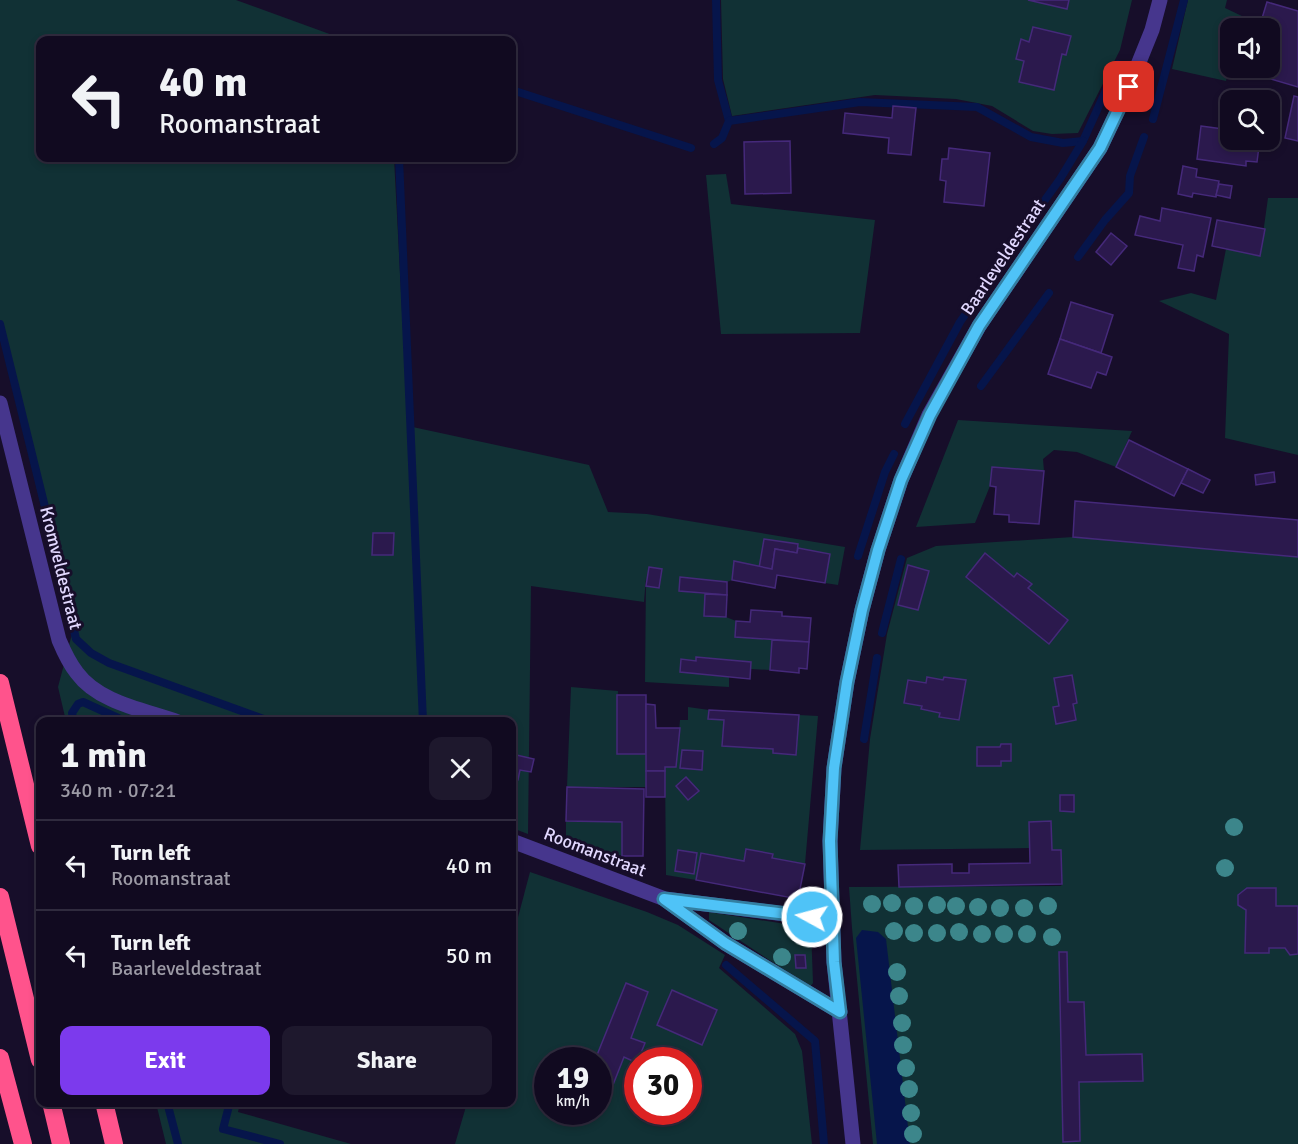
<!DOCTYPE html>
<meta charset="utf-8">
<style>
:root{--surface:#110a20;--page:#1e182d;--text:#f1f3f6;--muted:#9c9aa5;--line:#302b3e;--accent:#7c3aed}
body{margin:0;font-family:Signika,sans-serif;background:var(--page);color:var(--text);height:100vh;display:flex;flex-direction:column;font-size:22px;white-space:nowrap}
*{box-sizing:border-box;margin:0}
p{font-size:20px;color:var(--muted)}
.icon{flex:none;width:33px;height:33px;fill:none;stroke:currentColor;stroke-width:2;stroke-linecap:round;stroke-linejoin:round}
.map{position:relative;flex:1;overflow:hidden}
.panel{position:absolute;left:36px;top:717px;width:480px;height:390px;display:flex;flex-direction:column;background:var(--surface);border-radius:12px;box-shadow:0 3px 9px #0003,0 0 0 2px var(--line)}
.panel>*{flex:none}
.banner{position:absolute;left:36px;top:36px;width:480px;height:126px;border-radius:12px;box-shadow:0 3px 9px #0003,0 0 0 2px var(--line);background:#110a20;color:var(--text);overflow:hidden}
.tools{position:absolute;left:1220px;top:18px;display:grid;gap:12px}
.tools a{display:grid;place-items:center;width:60px;height:60px;border-radius:12px;background:var(--surface);box-shadow:0 3px 9px #0003,0 0 0 2px var(--line);font-size:30px}
.speed{position:absolute;left:534px;top:1047px;display:flex;gap:12px;font-size:30px;font-weight:700;text-align:center}
.speed>*{display:grid;place-content:center;width:78px;height:78px;border-radius:50%;background:var(--surface);box-shadow:0 3px 9px #0003,0 0 0 2px var(--line);line-height:1}
.speed small{font-size:15px;font-weight:400}
.speed .limit{border:9px solid #d22;background:#fff;color:#111}
.pin{position:absolute;display:grid;place-items:center;width:51px;height:51px;color:#fff;margin:-26px;border-radius:12px;box-shadow:0 3px 9px #0006}
.me{position:absolute;width:66px;margin:-33px;rotate:277deg;stroke-linejoin:round;filter:drop-shadow(0 0 4px #0008)}
.turn{display:flex;align-items:center;gap:21px;height:126px;padding:0 24px;font-size:27px}
.turn .icon{width:78px;height:78px;stroke-width:2.5}
.turn b{display:block;font-size:42px;line-height:51px}
.round{display:grid;place-items:center;flex:none;width:63px;height:63px;border-radius:12px;background:var(--page)}
.head{display:flex;align-items:center;justify-content:space-between;height:102px;padding:0 24px}
h1{font-size:36px;font-weight:800;line-height:45px}
.cta{display:flex;gap:12px;margin-top:auto;padding:12px 24px}
.cta a{flex:1;height:69px;border-radius:12px;background:var(--accent);color:#fff;font-size:24px;font-weight:800;line-height:69px;text-align:center}
.cta a+a{background:var(--page);color:var(--text)}
ul{padding:0;list-style:none}
li{display:flex;align-items:center;gap:18px;height:90px;padding:0 24px;border-top:2px solid var(--line)}
li div{flex:1}
li b{display:block;font-size:22px}
li em{font-style:normal}
.map>svg:first-child{display:block}
</style>
<div class="map">
<svg width="1298" height="1144" viewBox="0 0 1298 1144">
<rect width="100%" height="100%" fill="#170e2a"/>
<g fill="#113135" fill-rule="evenodd">
<polygon points="0,0 236,0 346,40 40,40 40,158 394,158 408,426 589,465 608,512 647,514 845,547 838,585 825,583 830,554 798,548 798,544 764,540 759,568 734,562 732,580 727,582 680,578 679,591 705,594 704,616 726,617 736,621 735,637 772,640 770,670 751,669 751,662 697,657 696,661 681,659 680,672 729,677 729,687 645,682 646,577 644,602 531,586 528,834 512,828 512,722 66,721 58,687 72,634 0,336"/>
<polygon points="721,0 1132,0 1120,50 1078,133 1052,134 1033,131 992,106 956,99 896,96 875,95 732,116 723,79"/>
<polygon points="1188,0 1227,0 1225,8 1244,17 1241,28 1230,28 1230,66 1226,81 1172,69"/>
<polygon points="726,174 731,204 875,220 860,333 721,334 706,175"/>
<polygon points="1268,198 1298,198 1298,455 1225,438 1229,334 1159,301 1191,293 1216,300 1226,249 1260,255"/>
<polygon points="958,420 1132,431 1116,467 1077,452 1054,450 1043,459 1044,471 992,467 990,486 975,523 916,527"/>
<polygon points="1073,537 1298,557 1298,1144 873,1144 852,928 849,887 1061,886 1062,884 1061,850 1052,850 1051,821 1029,822 1030,848 860,850 870,739 887,634 907,558 936,546"/>
<polygon points="571,687 618,691 617,753 646,754 646,787 567,787"/>
<path d="M688,707L709,710L708,719L724,720L773,749L774,753L796,755L799,715L818,716L805,864L772,858L773,855L744,861L701,853L696,880L666,875L665,767H676L680,720H688ZM682,750L703,751L702,769L680,768Z"/>
<polygon points="566,821 622,822 622,856 566,842"/>
<path d="M530,872L647,912L678,925L725,955L719,968L795,1034L802,1051L812,1144H455L467,1103L512,1102V940ZM626,984L648,993L631,1038L645,1043L638,1060H688V1112H638L637,1062L624,1057L604,1105L599,1102L598,1112H548V1060H595ZM672,990L702,1045L657,1025Z"/>
<polygon points="709,912 811,928 813,983 810,987 709,920"/>
<polygon points="156,1103 240,1103 238,1112 351,1144 166,1144"/>
</g>
<polygon fill="#06154b" points="862,930 878,932 886,939 910,1144 877,1144 856,938"/>
<g fill="none" stroke-linecap="round" stroke-linejoin="round">
<g stroke="#06154b" stroke-width="8">
<polyline points="716,0 718,80 729,121"/>
<polyline points="512,90 691,148"/>
<polyline points="1153,119 1184,0"/>
<polyline points="714,144 722,138 729,121 860,102 977,107 1031,137 1063,143 1083,141 1118,64"/>
<polyline points="399,158 423,722"/>
<polyline points="1027,225 1060,179 1083,141"/>
<polyline points="1078,257 1105,220 1129,193 1130,176 1144,137"/>
<polyline points="0,324 46,511"/>
<polyline points="981,386 1049,293"/>
<polyline points="905,424 960,322 1011,250"/>
<polyline points="57,556 76,639 91,653 109,663 272,722"/>
<polyline points="858,556 885,472 894,454"/>
<polyline points="882,633 901,559"/>
<polyline points="74,722 72,713 78,704 83,702 127,722"/>
<polyline points="864,739 877,658"/>
<polyline points="726,965 815,1041 824,1144"/>
<polyline points="167,1102 178,1144"/>
<polyline points="230,1102 223,1129 280,1144"/>
</g>
</g>
<g fill="#2b194d" stroke="#45297a" stroke-width="1.5">
<polygon points="1028,0 1069,0 1067,9"/>
<polygon points="1267,2 1298,11 1298,87 1247,72 1248,68 1269,68 1269,28 1259,28"/>
<polygon points="1033,27 1071,36 1066,55 1062,54 1054,90 1019,82 1024,61 1016,59 1021,39 1029,42"/>
<polygon points="1294,96 1298,97 1298,141 1285,138"/>
<polygon points="893,106 916,108 911,155 888,153 889,138 843,133 845,113 892,118"/>
<polygon points="1201,126 1230,130 1230,141 1259,146 1257,162 1246,161 1246,166 1197,159"/>
<polygon points="790,141 791,193 745,194 744,142"/>
<polygon points="949,148 990,153 984,206 944,202 946,181 940,180 942,159 948,159"/>
<polygon points="1183,166 1197,169 1196,177 1219,181 1216,197 1193,193 1192,197 1178,194"/>
<polygon points="1219,184 1232,186 1230,198 1216,195"/>
<polygon points="1162,208 1211,218 1203,257 1197,255 1194,271 1178,268 1183,245 1135,235 1140,216 1160,221"/>
<polygon points="1217,220 1265,229 1260,256 1212,246"/>
<polygon points="1111,233 1127,246 1111,265 1096,252"/>
<polygon points="1071,302 1113,315 1101,353 1060,339"/>
<polygon points="1060,339 1112,357 1106,375 1097,372 1091,388 1048,374"/>
<polygon points="1129,440 1188,469 1174,496 1116,467"/>
<polygon points="992,467 1044,471 1039,524 1009,522 1009,515 994,514 996,487 990,486"/>
<polygon points="1188,469 1210,480 1203,493 1181,483"/>
<polygon points="1274,472 1275,482 1256,485 1255,475"/>
<polygon points="1075,501 1298,520 1298,557 1073,537"/>
<polygon points="373,533 394,533 393,555 372,555"/>
<polygon points="764,539 798,544 797,553 775,549 772,569 759,568"/>
<polygon points="798,548 830,554 825,583 777,575 775,588 732,580 734,561 772,569 775,549 797,553"/>
<polygon points="985,553 1014,577 1017,573 1032,584 1028,588 1068,620 1049,644 966,577"/>
<polygon points="908,565 929,571 918,610 898,605"/>
<polygon points="649,567 662,569 659,588 646,586"/>
<polygon points="680,577 727,582 727,595 679,591"/>
<polygon points="705,594 727,595 726,617 704,616"/>
<polygon points="751,610 782,612 782,616 811,618 809,642 735,637 736,621 750,622"/>
<polygon points="772,640 809,642 807,669 799,668 799,673 770,670"/>
<polygon points="696,657 751,662 750,679 680,672 681,659 696,661"/>
<polygon points="1072,675 1077,703 1073,704 1076,720 1056,724 1053,707 1059,706 1054,678"/>
<polygon points="927,677 943,680 944,677 966,680 959,720 939,717 940,713 921,709 922,706 904,703 908,680 926,683"/>
<rect x="617" y="695" width="29" height="59"/>
<polygon points="646,704 655,705 656,728 680,728 676,767 665,767 665,771 646,771"/>
<polygon points="709,710 799,715 796,755 773,753 773,749 722,746 724,720 708,719"/>
<polygon points="1001,744 1011,744 1011,761 1001,761 1001,766 977,766 977,747 1000,747"/>
<polygon points="682,750 703,751 702,770 680,768"/>
<polygon points="512,754 534,759 531,772 520,770 518,780 512,779"/>
<rect x="646" y="771" width="19" height="26"/>
<polygon points="686,777 699,791 688,800 676,786"/>
<polygon points="567,787 644,789 643,856 622,856 622,822 566,821"/>
<polygon points="1060,795 1074,795 1074,812 1060,811"/>
<polygon points="1051,821 1052,850 1061,850 1062,884 899,887 898,865 952,864 952,873 969,873 969,864 1030,863 1029,822"/>
<polygon points="746,849 773,854 772,858 805,864 798,899 696,880 701,853 744,861"/>
<polygon points="678,850 697,853 694,874 675,871"/>
<polygon points="1247,888 1276,888 1276,906 1298,906 1298,954 1290,955 1285,948 1269,948 1269,953 1245,953 1246,910 1238,905 1238,895"/>
<polygon points="1059,952 1067,952 1068,1002 1084,1002 1086,1055 1142,1054 1143,1081 1079,1082 1080,1141 1063,1142"/>
<polygon points="795,955 805,955 806,968 796,968"/>
<polygon points="626,983 648,992 631,1038 645,1043 637,1063 624,1057 605,1105 598,1102 598,1060 595,1060"/>
<polygon points="672,990 717,1010 702,1045 657,1025"/>
</g>
<g fill="none" stroke-linecap="round" stroke-linejoin="round">
<g stroke="#46368d" stroke-width="15">
<path d="M0,403L59,640C64,652 69,663 77,673C99,703 145,710 178,722"/>
<polyline points="512,841 665,899 833,920"/>
<polyline points="667,901 725,943 840,1012"/>
<polyline points="853,1144 834,962 830,841 834,768 847,682 862,610 878,550 901,480 929,415 979,326 1100,148 1129,87 1152,30 1160,0"/>
</g>
<g stroke="#ff538c" stroke-width="18">
<polyline points="0,683 40,846"/>
<polyline points="0,897 40,1060"/>
<polyline points="0,1058 23,1144"/>
<polyline points="51,1102 61,1144"/>
<polyline points="104,1102 114,1144"/>
</g>
</g>
<g fill="#3c868b">
<circle cx="1234" cy="827" r="9"/>
<circle cx="1225" cy="868" r="9"/>
<circle cx="892" cy="903" r="9"/>
<circle cx="872" cy="904" r="9"/>
<circle cx="937" cy="905" r="9"/>
<circle cx="914" cy="906" r="9"/>
<circle cx="956" cy="906" r="9"/>
<circle cx="1048" cy="906" r="9"/>
<circle cx="978" cy="907" r="9"/>
<circle cx="1000" cy="908" r="9"/>
<circle cx="1024" cy="908" r="9"/>
<circle cx="738" cy="931" r="9"/>
<circle cx="894" cy="931" r="9"/>
<circle cx="959" cy="932" r="9"/>
<circle cx="914" cy="933" r="9"/>
<circle cx="937" cy="933" r="9"/>
<circle cx="982" cy="934" r="9"/>
<circle cx="1004" cy="934" r="9"/>
<circle cx="1027" cy="934" r="9"/>
<circle cx="1052" cy="937" r="9"/>
<circle cx="782" cy="957" r="9"/>
<circle cx="897" cy="972" r="9"/>
<circle cx="899" cy="996" r="9"/>
<circle cx="902" cy="1023" r="9"/>
<circle cx="903" cy="1045" r="9"/>
<circle cx="906" cy="1068" r="9"/>
<circle cx="909" cy="1089" r="9"/>
<circle cx="911" cy="1113" r="9"/>
<circle cx="913" cy="1134" r="9"/>
</g>
<g fill="none" stroke-linecap="round" stroke-linejoin="round">
<g stroke="#337fa1" stroke-width="15">
<polyline id="route" points="812,917 664,899 725,943 840,1012 834,962 830,841 834,768 847,682 862,610 878,550 901,480 930,415 979,326 1100,148 1129,87"/>
</g>
<use href="#route" stroke="#4fc3f7" stroke-width="10"/>
</g>
<g text-anchor="middle" stroke-width="6" stroke-linejoin="round" paint-order="stroke">
<g font-size="18" fill="#e2d8ff" stroke="#170e2a">
<text transform="translate(1003 257) rotate(-56)" y="6">Baarleveldestraat</text>
<text transform="translate(61 568) rotate(76)" y="6">Kromveldestraat</text>
<text transform="translate(595 852) rotate(21)" y="6">Roomanstraat</text>
</g>
</g>
</svg>
<div class="tools">
<a><svg class="icon" aria-label="sound" viewBox="0 0 24 24"><path d="M4 9h4l5-4v14l-5-4H4zM17 9q2 3 0 6"/></svg></a>
<a><svg class="icon" aria-label="search" viewBox="0 0 24 24"><circle cx="10" cy="10" r="6"/><path d="M15 15l6 6"/></svg></a>
</div>
<div class="speed"><div>19<small>km/h</small></div><div class="limit">30</div></div>
<div class="pin" style="left:1129px;top:87px;background:#d93025"><svg class="icon" aria-label="arrive" viewBox="0 0 24 24"><path d="M6 21V4h12l-3 4 3 4H6"/></svg></div>
<svg class="me" style="left:812px;top:917px" viewBox="-20 -20 40 40"><circle r="17" fill="#4fc3f7" stroke="#fff" stroke-width="3"/><path d="M0-11L8 9 0 5-8 9z" fill="#fff"/></svg>
<div class="banner">
<div class="turn"><svg class="icon" aria-label="left" viewBox="0 0 24 24"><path d="M17 20v-9H6M10 6l-5 5 5 5"/></svg><div><b>40 m</b>Roomanstraat</div></div>
</div>
<section class="panel">
<div class="head"><div><h1>1 min</h1><p>340 m · 07:21</p></div><a class="round"><svg class="icon" aria-label="close" viewBox="0 0 24 24"><path d="M6 6l12 12M18 6L6 18"/></svg></a></div>
<ul>
<li><svg class="icon" aria-label="left" viewBox="0 0 24 24"><path d="M17 20v-9H6M10 6l-5 5 5 5"/></svg><div><b>Turn left</b><p>Roomanstraat</p></div><em>40 m</em></li>
<li><svg class="icon" aria-label="left" viewBox="0 0 24 24"><path d="M17 20v-9H6M10 6l-5 5 5 5"/></svg><div><b>Turn left</b><p>Baarleveldestraat</p></div><em>50 m</em></li>
</ul>
<div class="cta"><a>Exit</a><a>Share</a></div>
</section>
</div>
